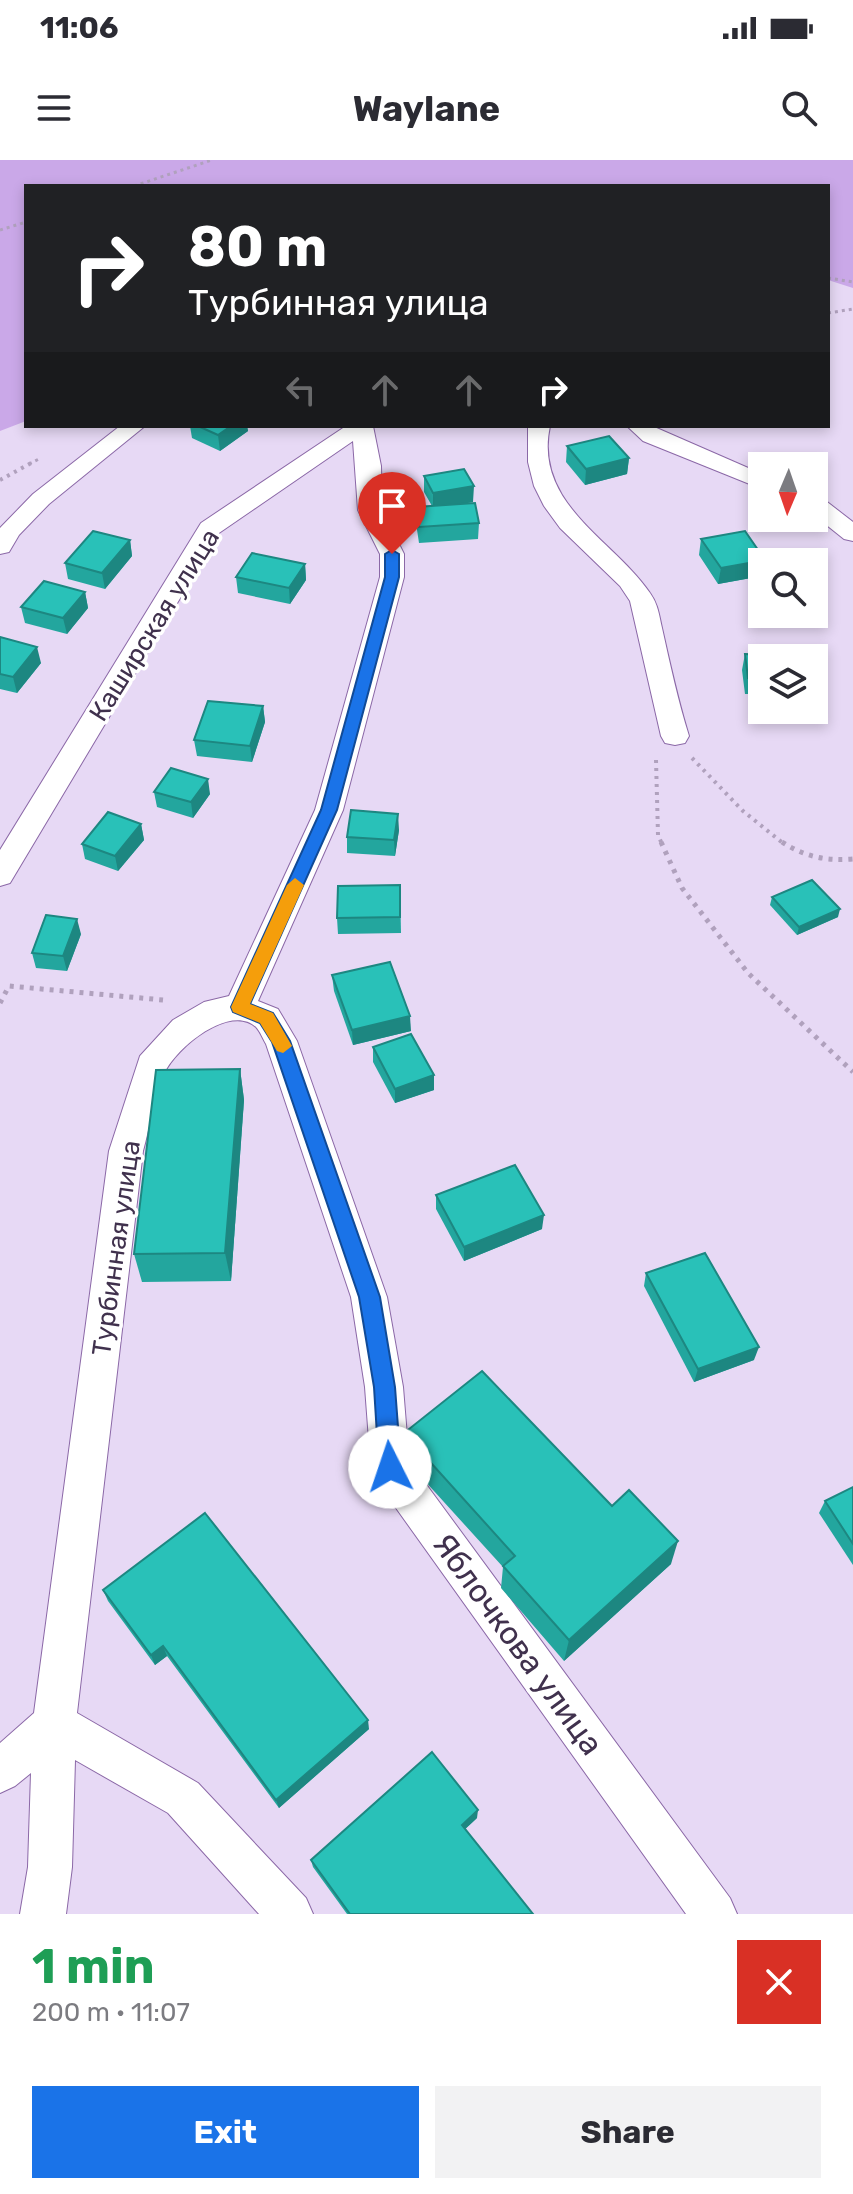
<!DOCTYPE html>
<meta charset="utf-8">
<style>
:root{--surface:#fff;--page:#f2f2f3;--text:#2b2b33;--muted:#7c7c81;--accent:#1a73e8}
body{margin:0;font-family:Rubik,sans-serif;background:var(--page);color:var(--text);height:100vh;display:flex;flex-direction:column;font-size:30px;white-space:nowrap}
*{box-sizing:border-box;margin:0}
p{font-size:26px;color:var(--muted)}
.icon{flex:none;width:44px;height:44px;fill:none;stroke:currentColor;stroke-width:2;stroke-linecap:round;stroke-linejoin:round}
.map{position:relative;height:1754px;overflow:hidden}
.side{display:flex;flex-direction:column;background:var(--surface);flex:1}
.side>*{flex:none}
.banner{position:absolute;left:24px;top:24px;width:806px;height:244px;border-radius:0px;box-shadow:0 4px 12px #0003;background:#202124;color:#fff;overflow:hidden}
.needle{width:52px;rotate:182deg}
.buttons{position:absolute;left:748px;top:292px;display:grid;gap:16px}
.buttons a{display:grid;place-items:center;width:80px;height:80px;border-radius:0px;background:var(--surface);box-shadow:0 4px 12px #0003;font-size:40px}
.pin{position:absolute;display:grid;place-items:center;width:68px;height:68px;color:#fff;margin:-82px -34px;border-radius:50% 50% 50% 0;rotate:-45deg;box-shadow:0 0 8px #0007}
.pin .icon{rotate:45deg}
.me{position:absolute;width:88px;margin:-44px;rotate:356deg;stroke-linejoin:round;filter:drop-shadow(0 0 6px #0008)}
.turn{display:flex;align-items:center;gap:28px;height:168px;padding:0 32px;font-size:36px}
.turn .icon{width:104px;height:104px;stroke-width:2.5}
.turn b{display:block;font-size:56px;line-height:68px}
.lanes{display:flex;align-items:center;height:76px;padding:0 32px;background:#0003;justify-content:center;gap:40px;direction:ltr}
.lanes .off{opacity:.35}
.round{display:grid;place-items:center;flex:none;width:84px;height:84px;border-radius:0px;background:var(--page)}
.head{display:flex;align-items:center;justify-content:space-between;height:136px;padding:0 32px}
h1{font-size:48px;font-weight:700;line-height:60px;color:#1e9e55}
.button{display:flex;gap:16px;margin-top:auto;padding:16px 32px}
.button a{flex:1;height:92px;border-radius:0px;background:var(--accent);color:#fff;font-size:32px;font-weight:700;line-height:92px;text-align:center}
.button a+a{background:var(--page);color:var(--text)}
.status{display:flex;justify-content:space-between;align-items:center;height:56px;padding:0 40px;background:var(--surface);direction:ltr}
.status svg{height:22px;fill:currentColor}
header{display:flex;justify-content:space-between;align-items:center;height:104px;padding:0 32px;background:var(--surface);font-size:36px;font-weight:700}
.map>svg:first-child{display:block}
</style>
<div class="status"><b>11:06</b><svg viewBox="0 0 49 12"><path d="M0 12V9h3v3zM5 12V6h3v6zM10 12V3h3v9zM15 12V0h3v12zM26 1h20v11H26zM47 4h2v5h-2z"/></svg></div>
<header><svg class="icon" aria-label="menu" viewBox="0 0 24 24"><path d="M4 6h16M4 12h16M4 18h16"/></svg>Waylane<svg class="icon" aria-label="search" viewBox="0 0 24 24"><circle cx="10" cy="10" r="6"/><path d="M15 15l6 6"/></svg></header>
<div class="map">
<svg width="853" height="1754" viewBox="0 0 853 1754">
<rect width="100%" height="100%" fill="#e7d9f5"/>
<polygon fill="#caa8e8" points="0,0 853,0 853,128 828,120 828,26 26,26 26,261 0,271"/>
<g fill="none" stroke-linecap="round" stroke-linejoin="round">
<g stroke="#8b68a7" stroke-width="2">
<g id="street">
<polygon points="120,266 145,266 49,344 19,375 9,392 0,394 0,368 33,334"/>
<path d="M346,266H373L381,306L382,350L404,394V417L343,650L258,841L278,849L297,881L387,1137L403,1227L409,1301L730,1738L737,1754H686L376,1320L371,1307L365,1227L351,1137L266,884C263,879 260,871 256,867C230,843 176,888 165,912C154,936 150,966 143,991L77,1553L198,1623L306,1738L313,1754H259L168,1653L75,1600L72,1707L66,1754H20L28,1707L31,1613L15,1626L0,1633V1583L34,1553L109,991L140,896L173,860L204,842L229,836L315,650L380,417V394L358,350L353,281L219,373L10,723L0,726V690L201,363Z"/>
<path d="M528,266H550C533,344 614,380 650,433C658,444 659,455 662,468C670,504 678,541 689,576L685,583L675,585L665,583L661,576L630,441L620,426L560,368L544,346L534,326L528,302Z"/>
<polygon points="627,266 652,266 762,314 762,329 643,281"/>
<polygon points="814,336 822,338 853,362 853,381 844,379 814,355"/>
</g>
</g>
<g stroke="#b0a1bd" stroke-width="3" stroke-dasharray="3 4" stroke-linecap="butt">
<polyline points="134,26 212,0"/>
<polyline points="0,70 26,62"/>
<polyline points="828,118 853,122"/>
<polyline points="828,153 853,149"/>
<polyline points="29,304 39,299"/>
</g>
<g stroke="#b0a1bd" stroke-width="4" stroke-dasharray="3 5" stroke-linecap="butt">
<polyline points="0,320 33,302"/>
<polyline points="692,598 743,651 784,684"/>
<polyline points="656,600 658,675 662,684"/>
</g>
<g stroke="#b0a1bd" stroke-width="5" stroke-dasharray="4 6" stroke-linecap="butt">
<polyline points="661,682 682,728 748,813 853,912"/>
<path d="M782,682C805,697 826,701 853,699"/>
<polyline points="0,843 9,826 163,840"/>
</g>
<use href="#street" fill="#fff" fill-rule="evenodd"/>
</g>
<g fill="#23a69e">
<polygon points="190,266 247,266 248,271 220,291 192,278"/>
<polygon points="567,286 629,298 627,314 585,325 566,302"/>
<polygon points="424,316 473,342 462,344 479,363 478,379 419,383 416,363 416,347 432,346 424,332"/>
<polygon points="701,379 765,400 765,402 762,402 762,416 718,424 699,395"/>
<polygon points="130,380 132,396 105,429 68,419 65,403"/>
<polygon points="305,404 306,420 290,444 238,433 236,417"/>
<polygon points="85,432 88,448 67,474 25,463 21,447"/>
<polygon points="0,477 41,503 17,533 0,529"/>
<polygon points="745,494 762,498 762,534 745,534 742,510"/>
<polygon points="263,546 265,562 252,602 197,596 194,580"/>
<polygon points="154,632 210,634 193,658 157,647"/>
<polygon points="141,664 144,680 118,711 85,699 82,684"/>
<polygon points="399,670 395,696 347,693 347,677"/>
<polygon points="400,725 401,773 338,774 337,758"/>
<polygon points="772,737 838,757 797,775 770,745"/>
<polygon points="81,774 67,811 36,808 32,793"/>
<polygon points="332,815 411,871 353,885 334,831"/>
<polygon points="373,887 434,915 434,930 395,943 373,902"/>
<polygon points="240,909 244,940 231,1121 142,1122 134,1094"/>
<polygon points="436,1035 542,1069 464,1101 436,1049"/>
<polygon points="646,1113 754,1200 694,1222 644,1126"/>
<polygon points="404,1273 612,1346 671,1404 564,1501 501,1428 503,1407 404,1298"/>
<polygon points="853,1327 853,1405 819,1353 825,1341"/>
<polygon points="103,1430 369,1569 279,1648 167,1496 155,1505 108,1441"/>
<polygon points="477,1658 465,1669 533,1754 347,1754 313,1707 311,1700"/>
</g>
<g fill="#1d8781">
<polygon points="231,266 247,266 248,271 220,291 218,275"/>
<polygon points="629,298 627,314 585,325 586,309"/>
<polygon points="474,326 473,342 433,349 433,333"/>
<polygon points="130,380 132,396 105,429 102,413"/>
<polygon points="765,400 765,402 762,402 762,416 718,424 721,408"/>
<polygon points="305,404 306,420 290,444 289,428"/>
<polygon points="85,432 88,448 67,474 63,458"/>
<polygon points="37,487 41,503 17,533 13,517"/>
<polygon points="263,546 265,562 252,602 250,586"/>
<polygon points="208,619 210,634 193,658 191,642"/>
<polygon points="398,654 399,670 395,696 394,680"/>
<polygon points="141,664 144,680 118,711 115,696"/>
<polygon points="840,749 838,757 797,775 799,767"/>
<polygon points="77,759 81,774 67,811 63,796"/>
<polygon points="410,856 411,871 353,885 352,870"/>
<polygon points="240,909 244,940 231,1121 225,1093"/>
<polygon points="434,915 434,930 395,943 395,929"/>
<polygon points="544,1055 542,1069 464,1101 464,1087"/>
<polygon points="759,1187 754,1200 694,1222 698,1209"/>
<polygon points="678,1381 671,1404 564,1501 569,1480"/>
<polygon points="163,1486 167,1496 155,1505 151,1495"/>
<polygon points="368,1560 369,1569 279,1648 276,1640"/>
<polygon points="478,1650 477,1658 461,1673 462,1665"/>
</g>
<g fill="#29c1b8" stroke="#1d8781" stroke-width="2">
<polygon points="198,266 231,266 218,275"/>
<polygon points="609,276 629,298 586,309 567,286"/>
<polygon points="464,309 474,326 433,333 424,316"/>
<polygon points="475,343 479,363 419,367 416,347"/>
<polygon points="93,371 130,380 102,413 65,403"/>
<polygon points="745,371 765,400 721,408 701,379"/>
<polygon points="252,393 305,404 289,428 236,417"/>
<polygon points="44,421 85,432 63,458 21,447"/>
<polygon points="0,477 37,487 13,517 0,514"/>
<polygon points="745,494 792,496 793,498 762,498 762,518 748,518"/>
<polygon points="208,541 263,546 250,586 194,580"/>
<polygon points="171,608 208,619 191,642 154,632"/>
<polygon points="351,650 398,654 394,680 347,677"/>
<polygon points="108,652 141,664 115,696 82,684"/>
<polygon points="812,720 840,749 799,767 772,737"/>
<polygon points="400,725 400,757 337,758 338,726"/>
<polygon points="46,755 77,759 63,796 32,793"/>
<polygon points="390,802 410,856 352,870 332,815"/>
<polygon points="411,874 434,915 395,929 373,887"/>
<polygon points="240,909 225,1093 134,1094 156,910"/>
<polygon points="515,1005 544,1055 464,1087 436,1035"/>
<polygon points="705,1093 759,1187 698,1209 646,1113"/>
<polygon points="482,1211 612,1346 629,1330 678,1381 569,1480 503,1406 515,1396 404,1273"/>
<polygon points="853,1327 853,1384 825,1341"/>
<polygon points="205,1353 368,1560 276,1640 163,1486 151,1495 103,1430"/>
<polygon points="432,1592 478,1650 462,1665 533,1754 350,1754 311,1700"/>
</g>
<polygon fill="#1a73e8" stroke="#114b97" stroke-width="2" points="392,390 399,394 399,417 337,650 250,844 273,853 290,881 380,1137 395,1227 401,1307 397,1315 390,1318 382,1315 379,1307 374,1227 359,1137 272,882 260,863 233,852 231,847 321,650 385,417 385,394"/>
<polygon fill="#f59e0b" points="295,718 304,725 250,844 273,853 292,886 283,893 277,891 260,863 233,852 231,847 287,725"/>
<g text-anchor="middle" stroke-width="7" stroke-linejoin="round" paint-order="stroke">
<g font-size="26" fill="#40314d" stroke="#fff">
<text transform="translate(154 465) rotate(-58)" y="9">Каширская улица</text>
<text transform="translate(116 1088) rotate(-82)" y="9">Турбинная улица</text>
</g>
<g font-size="32" fill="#40314d" stroke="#fff">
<text transform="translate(518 1484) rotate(54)" y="11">Яблочкова улица</text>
</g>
</g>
</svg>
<div class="buttons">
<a><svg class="needle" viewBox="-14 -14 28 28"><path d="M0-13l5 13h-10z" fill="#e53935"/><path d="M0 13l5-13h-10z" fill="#7c7c81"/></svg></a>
<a><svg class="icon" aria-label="search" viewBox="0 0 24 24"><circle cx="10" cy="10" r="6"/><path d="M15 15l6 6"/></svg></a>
<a><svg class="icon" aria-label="layers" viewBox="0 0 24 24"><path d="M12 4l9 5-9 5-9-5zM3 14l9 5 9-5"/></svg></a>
</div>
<div class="pin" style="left:392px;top:394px;background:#d93025"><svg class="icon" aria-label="arrive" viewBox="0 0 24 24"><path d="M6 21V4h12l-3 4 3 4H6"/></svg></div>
<svg class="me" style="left:390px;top:1307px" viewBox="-20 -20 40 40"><circle r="19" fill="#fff"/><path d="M0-13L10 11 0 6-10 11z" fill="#1a73e8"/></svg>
<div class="banner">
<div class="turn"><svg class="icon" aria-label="right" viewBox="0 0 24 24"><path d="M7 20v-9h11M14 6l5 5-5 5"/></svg><div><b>80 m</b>Турбинная улица</div></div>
<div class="lanes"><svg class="icon off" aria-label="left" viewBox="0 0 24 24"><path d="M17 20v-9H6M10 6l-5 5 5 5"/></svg><svg class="icon off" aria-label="ahead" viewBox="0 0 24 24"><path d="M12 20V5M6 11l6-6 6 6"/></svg><svg class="icon off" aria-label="ahead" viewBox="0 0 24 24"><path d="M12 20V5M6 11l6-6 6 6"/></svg><svg class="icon" aria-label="right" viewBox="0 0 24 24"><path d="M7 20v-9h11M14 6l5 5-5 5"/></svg></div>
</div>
</div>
<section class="side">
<div class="head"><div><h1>1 min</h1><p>200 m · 11:07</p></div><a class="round" style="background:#d93025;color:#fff"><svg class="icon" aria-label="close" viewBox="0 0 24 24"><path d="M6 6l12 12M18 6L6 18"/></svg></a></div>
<div class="button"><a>Exit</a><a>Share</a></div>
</section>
